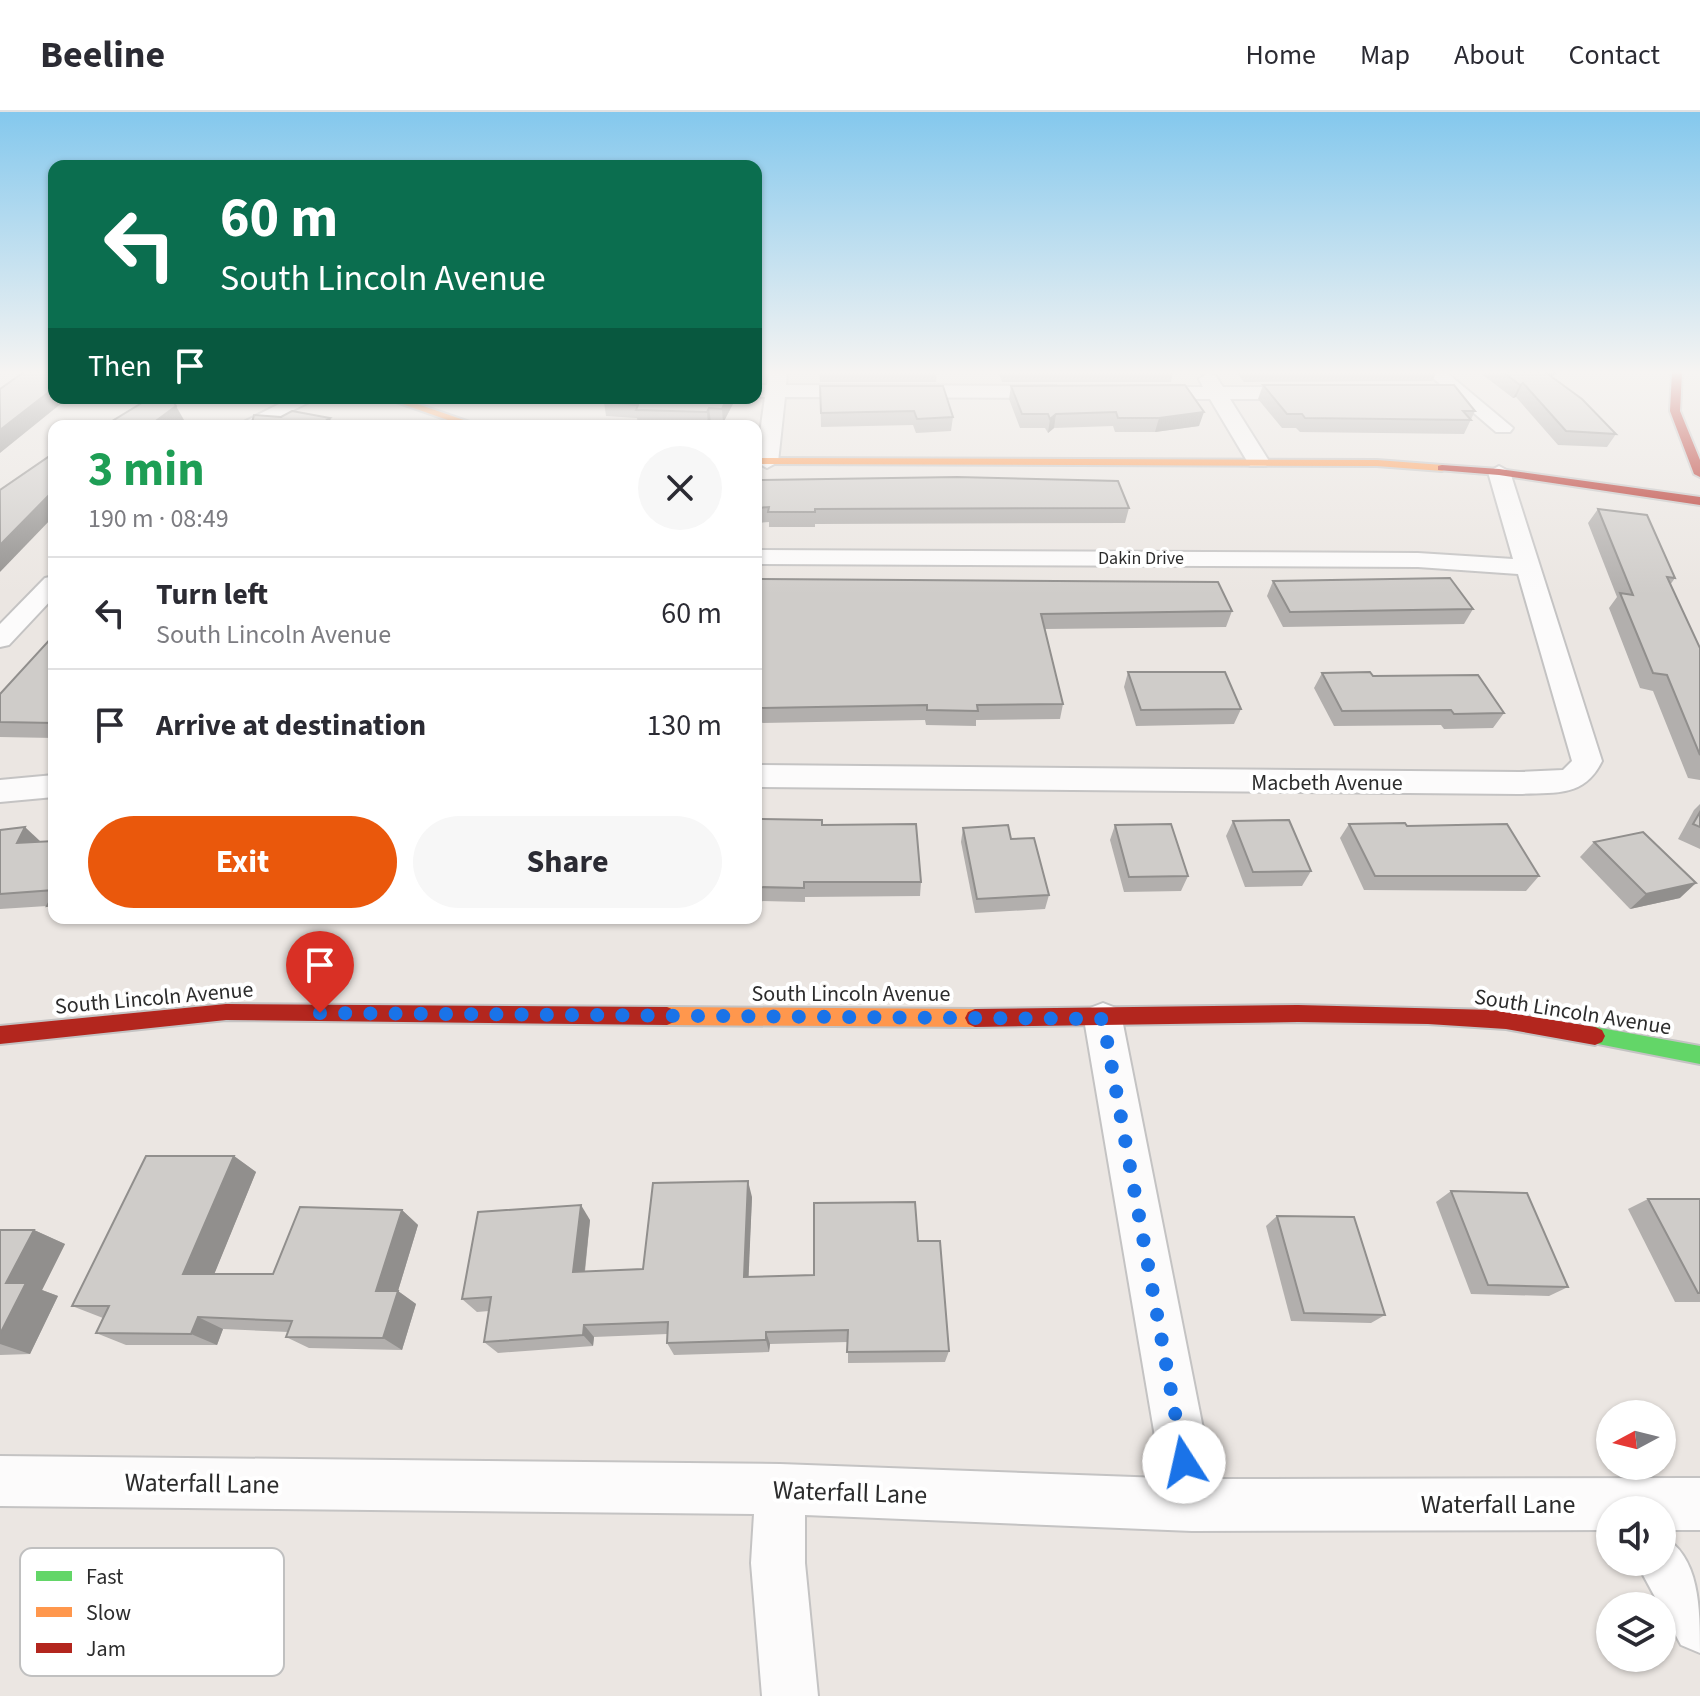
<!DOCTYPE html>
<meta charset="utf-8">
<style>
:root{--surface:#fff;--page:#f7f7f7;--text:#2b2b33;--muted:#7c7c81;--line:#e1e1e2;--accent:#ea580c}
body{margin:0;font-family:"Source Sans 3",sans-serif;background:var(--page);color:var(--text);height:100vh;display:flex;flex-direction:column;font-size:30px;white-space:nowrap}
*{box-sizing:border-box;margin:0}
p{font-size:26px;color:var(--muted)}
.icon{flex:none;width:44px;height:44px;fill:none;stroke:currentColor;stroke-width:2;stroke-linecap:round;stroke-linejoin:round}
.map{position:relative;flex:1;overflow:hidden}
.sheet{position:absolute;left:48px;top:308px;width:714px;height:504px;display:flex;flex-direction:column;background:var(--surface);border-radius:16px;box-shadow:0 2px 6px #0004}
.sheet>*{flex:none}
.hud{position:absolute;left:48px;top:48px;width:714px;height:244px;border-radius:16px;box-shadow:0 2px 6px #0004;background:#0b6e4f;color:#fff;overflow:hidden}
.needle{width:52px;rotate:263deg}
.controls{position:absolute;left:1596px;top:1288px;display:grid;gap:16px}
.controls a{display:grid;place-items:center;width:80px;height:80px;border-radius:50%;background:var(--surface);box-shadow:0 2px 6px #0004;font-size:40px}
.pin{position:absolute;display:grid;place-items:center;width:68px;height:68px;color:#fff;margin:-82px -34px;border-radius:50% 50% 50% 0;rotate:-45deg;box-shadow:0 0 8px #0007}
.pin .icon{rotate:45deg}
.me{position:absolute;width:88px;margin:-44px;rotate:350deg;stroke-linejoin:round;filter:drop-shadow(0 0 6px #0008)}
.turn{display:flex;align-items:center;gap:28px;height:168px;padding:0 40px;font-size:36px}
.turn .icon{width:104px;height:104px;stroke-width:2.5}
.turn b{display:block;font-size:56px;line-height:68px}
.then{display:flex;align-items:center;height:76px;padding:0 40px;background:#0003;gap:16px;font-size:30px}
.round{display:grid;place-items:center;flex:none;width:84px;height:84px;border-radius:42px;background:var(--page)}
.overview{display:flex;align-items:center;justify-content:space-between;height:136px;padding:0 40px}
h1{font-size:48px;font-weight:700;line-height:60px;color:#1e9e55}
.action{display:flex;gap:16px;margin-top:auto;padding:16px 40px}
.action a{flex:1;height:92px;border-radius:48px;background:var(--accent);color:#fff;font-size:32px;font-weight:700;line-height:92px;text-align:center}
.action a+a{background:var(--page);color:var(--text)}
ul{padding:0;list-style:none}
li{display:flex;align-items:center;gap:24px;height:112px;padding:0 40px;border-top:2px solid var(--line)}
li div{flex:1}
li b{display:block;font-size:30px}
li em{font-style:normal}
header{display:flex;align-items:center;gap:48px;box-sizing:border-box;height:112px;padding:0 40px;background:var(--surface);border-bottom:2px solid var(--line)}
header strong{font-size:38px}
nav{display:flex;gap:44px;margin-inline-start:auto;font-size:28px}
.map>svg:first-child{display:block}
</style>
<header>
<strong>Beeline</strong>
<nav><a>Home</a><a>Map</a><a>About</a><a>Contact</a></nav>
</header>
<div class="map">
<svg width="1700" height="1584" viewBox="0 0 1700 1584">
<rect width="100%" height="100%" fill="#ebe6e2"/>
<g fill="none" stroke-linecap="round" stroke-linejoin="round">
<g stroke="#c4c3c3" stroke-width="4">
<g id="street">
<polygon points="769,260 787,260 786,273 1056,274 1066,280 1056,286 785,285 778,350 767,356 756,350 765,285 756,285 756,273 767,273"/>
<polygon points="1426,260 1446,260 1513,316 1510,320 1496,320"/>
<polygon points="1208,261 1215,263 1223,275 1304,275 1314,281 1304,287 1230,287 1269,349 1266,354 1250,354 1210,287 1144,287 1134,281 1144,275 1203,275 1199,267"/>
<polygon points="291,286 317,286 262,314 236,314"/>
<path d="M1499,354L1510,360L1602,649C1584,686 1555,680 1519,682L756,675V653L1519,660L1563,658L1572,649L1518,462L1418,455L756,452V438L1418,441L1513,447L1488,360Z"/>
<polygon points="54,464 54,485 9,533 0,535 0,512 45,466"/>
<polygon points="54,663 54,685 0,690 0,668"/>
<polygon points="1103,891 1116,896 1122,907 1213,1367 1700,1366 1700,1418 1662,1418 1662,1398 1610,1398 1610,1418 1192,1419 805,1403 805,1451 818,1584 762,1584 751,1451 754,1402 0,1394 0,1344 780,1352 1162,1366 1084,907 1090,896"/>
<path d="M1662,1424C1700,1444 1700,1496 1700,1541L1681,1533L1636,1450H1662Z"/>
</g>
</g>
<g stroke="#c4c3c3" stroke-width="4">
<polygon id="fast" points="1595,915 1700,934 1700,952 1588,930 1585,924 1588,918"/>
</g>
<g stroke="#c4c3c3" stroke-width="4">
<g id="slow">
<polygon points="385,286 400,286 481,314 465,314"/>
<polygon points="756,346 1377,348 1442,353 1448,356 1442,359 1377,354 756,352"/>
<polygon points="667,895 975,897 982,900 985,906 982,912 975,915 667,913 660,910 657,904 660,898"/>
</g>
</g>
<g stroke="#c4c3c3" stroke-width="4">
<g id="jam">
<polygon points="1672,260 1682,260 1680,299 1700,348 1700,365 1694,362 1670,299"/>
<polygon points="1442,353 1499,357 1700,385 1700,393 1499,363 1438,358 1438,354"/>
<polygon points="226,892 667,895 674,898 677,904 674,910 667,913 226,908 0,932 0,914"/>
<polygon points="1298,893 1493,898 1595,915 1602,918 1605,924 1602,930 1595,933 1506,917 1428,912 1298,910 975,915 968,912 965,906 968,900 975,897"/>
</g>
</g>
<use href="#street" fill="#fcfbfb" fill-rule="evenodd"/>
<use href="#fast" fill="#63d668" fill-rule="evenodd"/>
<use href="#slow" fill="#ff974d" fill-rule="evenodd"/>
<use href="#jam" fill="#b3261e" fill-rule="evenodd"/>
</g>
<g fill="#b2afad">
<polygon points="819,260 937,260 936,270 820,270"/>
<polygon points="998,260 1173,260 1171,270 1002,270"/>
<polygon points="1236,260 1437,260 1432,269 1244,270"/>
<polygon points="1479,260 1560,260 1552,264 1616,322 1607,335 1558,333 1516,285 1513,286"/>
<polygon points="1263,273 1475,299 1464,322 1300,320 1296,316 1282,316 1258,287"/>
<polygon points="820,274 953,305 951,319 916,321 913,313 821,315"/>
<polygon points="1011,274 1199,314 1155,320 1115,320 1113,314 1054,316 1048,321 1045,316 1020,316 1009,287"/>
<polygon points="736,286 723,311 711,310 708,314 638,312 637,306 606,304 604,290"/>
<polygon points="756,368 1129,396 1125,411 815,412 815,415 769,415 769,410 756,411"/>
<polygon points="1598,397 1675,466 1670,473 1700,536 1700,668 1688,666 1653,579 1640,576 1609,496 1617,485 1588,411"/>
<polygon points="756,467 1232,499 1226,515 1045,517 1063,592 1060,607 976,608 976,614 926,613 925,608 756,611"/>
<polygon points="1273,469 1473,497 1464,512 1283,515 1267,484"/>
<polygon points="54,523 54,626 0,625 0,582"/>
<polygon points="1128,560 1241,597 1234,612 1136,614 1124,575"/>
<polygon points="1322,561 1373,564 1504,601 1493,616 1444,617 1441,613 1334,614 1314,576"/>
<polygon points="1700,692 1700,737 1678,727 1694,698"/>
<polygon points="1233,709 1311,759 1302,774 1245,775 1226,724"/>
<polygon points="1349,712 1407,714 1539,764 1526,779 1364,778 1340,726"/>
<polygon points="823,713 921,770 920,784 805,785 805,790 756,789 756,716"/>
<polygon points="1115,713 1188,764 1181,779 1124,780 1110,728"/>
<polygon points="963,716 1011,727 1049,783 1045,797 975,801 961,730"/>
<polygon points="0,718 40,730 54,729 54,800 47,794 0,797"/>
<polygon points="1594,730 1680,786 1630,797 1580,745"/>
<polygon points="61,806 99,806 63,808"/>
<polygon points="234,1044 256,1060 214,1162 273,1162 402,1098 418,1113 398,1179 416,1192 402,1238 309,1236 286,1225 288,1220 223,1217 217,1233 126,1233 96,1221 103,1206 72,1194"/>
<polygon points="1451,1079 1568,1175 1549,1184 1471,1182 1436,1090"/>
<polygon points="752,1085 748,1165 814,1163 918,1129 949,1239 945,1250 848,1251 848,1230 770,1232 769,1240 674,1243 667,1231 667,1222 594,1225 593,1234 498,1241 484,1230 489,1199 477,1200 462,1187 590,1108 585,1160 643,1157"/>
<polygon points="1648,1087 1700,1087 1700,1190 1675,1190 1628,1097"/>
<polygon points="1277,1104 1385,1203 1371,1211 1291,1209 1266,1114"/>
<polygon points="0,1118 34,1118 65,1132 42,1178 58,1184 30,1242 0,1243"/>
</g>
<g fill="#918f8d">
<polygon points="1544,260 1560,260 1537,273"/>
<polygon points="1523,271 1516,285 1513,286 1520,273"/>
<polygon points="54,276 54,286 68,286 0,341 0,318"/>
<polygon points="727,286 736,286 723,311 722,297"/>
<polygon points="176,294 184,308 176,314 149,314"/>
<polygon points="709,296 711,310 708,314 707,300"/>
<polygon points="1204,300 1199,314 1155,320 1159,306"/>
<polygon points="1056,302 1054,316 1048,321 1050,307"/>
<polygon points="330,306 333,314 322,311"/>
<polygon points="54,378 54,404 0,460 0,433"/>
<polygon points="25,715 41,730 17,731"/>
<polygon points="1696,771 1680,786 1630,797 1646,782"/>
<polygon points="234,1044 256,1060 209,1175 183,1162"/>
<polygon points="748,1069 752,1085 748,1179 744,1165"/>
<polygon points="581,1093 590,1108 583,1174 573,1160"/>
<polygon points="402,1098 418,1113 394,1192 376,1179"/>
<polygon points="34,1118 65,1132 42,1178 58,1184 30,1242 0,1232 0,1222 6,1171"/>
<polygon points="398,1179 416,1192 402,1238 383,1226"/>
<polygon points="198,1205 223,1217 217,1233 191,1222"/>
<polygon points="584,1213 594,1225 593,1234 583,1223"/>
<polygon points="766,1220 770,1232 769,1240 766,1228"/>
</g>
<g fill="#cfccc9" stroke="#918f8d" stroke-width="2">
<polygon points="24,260 54,260 54,276 0,318 0,277"/>
<polygon points="1503,260 1545,260 1582,287 1616,322 1566,319 1523,271 1520,273"/>
<polygon points="1185,273 1204,300 1159,306 1118,306 1116,300 1056,302 1050,307 1048,302 1022,302 1011,274"/>
<polygon points="1263,273 1454,273 1475,299 1463,299 1471,308 1305,306 1302,302 1287,302"/>
<polygon points="820,274 943,274 953,305 917,307 914,299 821,301"/>
<polygon points="150,286 171,286 176,294 149,314 104,314"/>
<polygon points="604,286 727,286 722,297 709,296 707,300 636,298 638,293 604,290"/>
<polygon points="292,299 330,306 322,311 334,314 251,314 254,303 281,305"/>
<polygon points="54,341 54,378 0,433 0,378"/>
<polygon points="957,365 1118,369 1129,396 815,397 815,400 768,400 769,395 756,396 756,368"/>
<polygon points="1598,397 1647,403 1675,466 1667,465 1700,536 1700,643 1667,563 1653,561 1620,481 1633,483"/>
<polygon points="1450,466 1473,497 1290,500 1273,469"/>
<polygon points="756,467 1218,470 1232,499 1041,502 1063,592 977,593 978,599 927,598 927,593 756,596"/>
<polygon points="54,523 54,611 0,610 0,582"/>
<polygon points="1128,560 1225,560 1241,597 1141,598"/>
<polygon points="1370,560 1373,564 1478,563 1504,601 1454,602 1451,598 1342,599 1322,561"/>
<polygon points="1700,700 1700,715 1693,712"/>
<polygon points="757,707 822,708 822,713 916,712 921,770 804,770 804,776 756,775 756,716"/>
<polygon points="1289,708 1311,759 1253,760 1233,709"/>
<polygon points="1405,711 1407,714 1507,712 1539,764 1375,764 1349,712"/>
<polygon points="1171,712 1188,764 1129,765 1115,713"/>
<polygon points="1008,713 1011,727 1034,726 1049,783 977,787 963,716"/>
<polygon points="25,715 17,731 54,729 54,778 0,782 0,718"/>
<polygon points="1643,720 1696,771 1646,782 1594,730"/>
<polygon points="54,782 54,793 47,794"/>
<polygon points="146,1044 234,1044 183,1162 273,1162 300,1095 402,1098 376,1179 398,1179 383,1226 286,1225 292,1209 198,1205 191,1222 96,1221 109,1194 72,1194"/>
<polygon points="748,1069 744,1165 814,1163 814,1091 915,1090 918,1129 940,1129 949,1239 847,1240 848,1218 766,1220 766,1228 667,1231 668,1210 584,1213 583,1223 484,1230 491,1185 462,1187 478,1100 581,1093 573,1160 643,1157 653,1071"/>
<polygon points="1451,1079 1527,1081 1568,1175 1488,1173"/>
<polygon points="1648,1087 1700,1087 1700,1181 1698,1181"/>
<polygon points="1277,1104 1354,1105 1385,1203 1304,1201"/>
<polygon points="0,1118 34,1118 6,1171 26,1171 0,1222"/>
</g>
<linearGradient id="sky" x2="0" y2="1"><stop stop-color="#84c8ed"/><stop offset="0.54" stop-color="#f6f4f2"/><stop offset="1" stop-color="#f6f4f2" stop-opacity="0"/></linearGradient>
<rect width="1700" height="482" fill="url(#sky)"/>
<g fill="none" stroke-linecap="round" stroke-linejoin="round">
<polyline stroke="#1a73e8" stroke-width="14" stroke-dasharray="0 25.2" points="320,901 1103,907 1184,1350"/>
</g>
<g text-anchor="middle" stroke-width="8" stroke-linejoin="round" paint-order="stroke">
<g font-size="18" fill="#2c2c2c" stroke="#fff">
<text x="1141" y="452">Dakin Drive</text>
</g>
<g font-size="22" fill="#2c2c2c" stroke="#fff">
<text x="1327" y="678">Macbeth Avenue</text>
<text x="851" y="889">South Lincoln Avenue</text>
<text transform="translate(154 885) rotate(-5)" y="8">South Lincoln Avenue</text>
<text transform="translate(1573 899) rotate(9)" y="8">South Lincoln Avenue</text>
</g>
<g font-size="26" fill="#2c2c2c" stroke="#fff">
<text transform="translate(202 1371) rotate(1)" y="9">Waterfall Lane</text>
<text transform="translate(850 1380) rotate(2)" y="9">Waterfall Lane</text>
<text x="1498" y="1401">Waterfall Lane</text>
</g>
</g>
<rect x="20" y="1436" width="264" height="128" rx="12" fill="#fff" stroke="#c0c0c0" stroke-width="2"/>
<rect x="36" y="1459" width="36" height="10" fill="#63d668"/>
<rect x="36" y="1495" width="36" height="10" fill="#ff974d"/>
<rect x="36" y="1531" width="36" height="10" fill="#b3261e"/>
<g font-size="22" fill="#2c2c2c">
<text x="86" y="1472">Fast</text>
<text x="86" y="1508">Slow</text>
<text x="86" y="1544">Jam</text>
</g>
</svg>
<div class="controls">
<a><svg class="needle" viewBox="-14 -14 28 28"><path d="M0-13l5 13h-10z" fill="#e53935"/><path d="M0 13l5-13h-10z" fill="#7c7c81"/></svg></a>
<a><svg class="icon" aria-label="sound" viewBox="0 0 24 24"><path d="M4 9h4l5-4v14l-5-4H4zM17 9q2 3 0 6"/></svg></a>
<a><svg class="icon" aria-label="layers" viewBox="0 0 24 24"><path d="M12 4l9 5-9 5-9-5zM3 14l9 5 9-5"/></svg></a>
</div>
<div class="pin" style="left:320px;top:901px;background:#d93025"><svg class="icon" aria-label="arrive" viewBox="0 0 24 24"><path d="M6 21V4h12l-3 4 3 4H6"/></svg></div>
<svg class="me" style="left:1184px;top:1350px" viewBox="-20 -20 40 40"><circle r="19" fill="#fff"/><path d="M0-13L10 11 0 6-10 11z" fill="#1a73e8"/></svg>
<div class="hud">
<div class="turn"><svg class="icon" aria-label="left" viewBox="0 0 24 24"><path d="M17 20v-9H6M10 6l-5 5 5 5"/></svg><div><b>60 m</b>South Lincoln Avenue</div></div>
<div class="then">Then<svg class="icon" aria-label="arrive" viewBox="0 0 24 24"><path d="M6 21V4h12l-3 4 3 4H6"/></svg></div>
</div>
<section class="sheet">
<div class="overview"><div><h1>3 min</h1><p>190 m · 08:49</p></div><a class="round"><svg class="icon" aria-label="close" viewBox="0 0 24 24"><path d="M6 6l12 12M18 6L6 18"/></svg></a></div>
<ul>
<li><svg class="icon" aria-label="left" viewBox="0 0 24 24"><path d="M17 20v-9H6M10 6l-5 5 5 5"/></svg><div><b>Turn left</b><p>South Lincoln Avenue</p></div><em>60 m</em></li>
<li><svg class="icon" aria-label="arrive" viewBox="0 0 24 24"><path d="M6 21V4h12l-3 4 3 4H6"/></svg><div><b>Arrive at destination</b></div><em>130 m</em></li>
</ul>
<div class="action"><a>Exit</a><a>Share</a></div>
</section>
</div>
